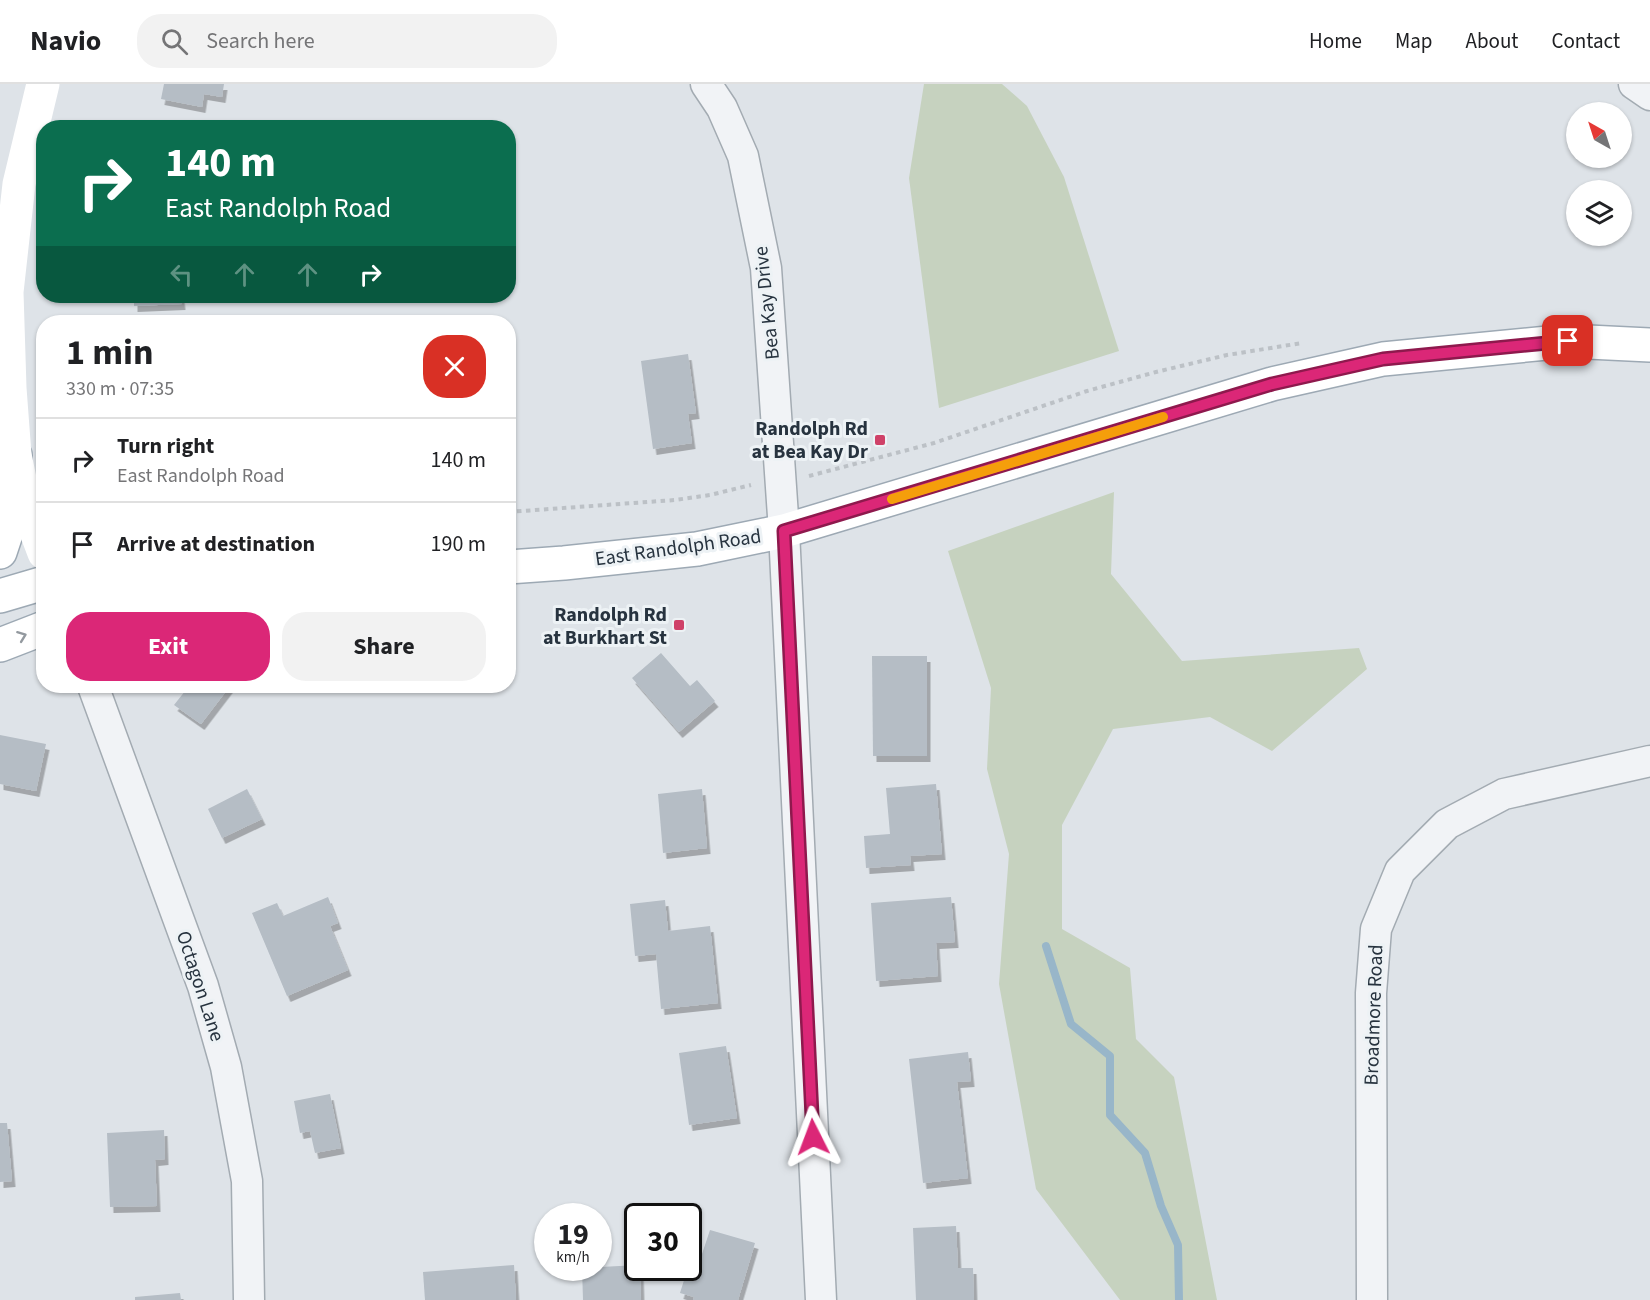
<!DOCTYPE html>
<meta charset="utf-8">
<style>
:root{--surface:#fff;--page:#f2f2f2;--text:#202124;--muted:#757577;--line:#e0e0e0;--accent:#db2777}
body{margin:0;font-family:"Source Sans 3",sans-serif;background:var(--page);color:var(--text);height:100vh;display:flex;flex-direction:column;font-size:22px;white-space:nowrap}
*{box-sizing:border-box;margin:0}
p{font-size:20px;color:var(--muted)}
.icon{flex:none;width:33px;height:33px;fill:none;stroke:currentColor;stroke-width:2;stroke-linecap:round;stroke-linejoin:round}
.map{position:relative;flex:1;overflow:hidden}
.panel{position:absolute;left:36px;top:231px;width:480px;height:378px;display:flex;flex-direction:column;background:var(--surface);border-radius:24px;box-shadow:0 2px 4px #0004}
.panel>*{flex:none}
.banner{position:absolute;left:36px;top:36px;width:480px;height:183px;border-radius:24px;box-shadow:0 2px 4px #0004;background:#0b6e4f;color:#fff;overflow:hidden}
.needle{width:39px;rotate:321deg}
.controls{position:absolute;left:1566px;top:18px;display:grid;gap:12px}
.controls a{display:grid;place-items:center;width:66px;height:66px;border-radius:50%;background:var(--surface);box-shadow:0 2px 4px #0004;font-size:30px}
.speed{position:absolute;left:534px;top:1119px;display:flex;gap:12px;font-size:30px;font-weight:700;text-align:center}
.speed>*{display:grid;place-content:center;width:78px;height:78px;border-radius:50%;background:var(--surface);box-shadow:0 2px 4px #0004;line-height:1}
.speed small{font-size:15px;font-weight:400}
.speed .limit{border:3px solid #111;border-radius:9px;background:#fff;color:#111}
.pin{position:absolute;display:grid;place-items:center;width:51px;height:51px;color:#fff;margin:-26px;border-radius:12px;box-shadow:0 3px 9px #0006}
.me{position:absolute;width:66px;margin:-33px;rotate:357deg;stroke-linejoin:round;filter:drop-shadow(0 0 4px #0008)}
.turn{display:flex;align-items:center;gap:21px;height:126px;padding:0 30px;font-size:27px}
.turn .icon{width:78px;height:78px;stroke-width:2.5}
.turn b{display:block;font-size:42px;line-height:51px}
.lanes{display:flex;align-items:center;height:57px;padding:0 30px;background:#0003;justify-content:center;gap:30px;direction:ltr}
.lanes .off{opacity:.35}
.round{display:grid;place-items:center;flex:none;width:63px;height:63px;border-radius:24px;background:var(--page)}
.overview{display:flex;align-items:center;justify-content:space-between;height:102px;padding:0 30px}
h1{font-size:36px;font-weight:700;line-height:45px}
.primary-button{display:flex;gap:12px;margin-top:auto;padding:12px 30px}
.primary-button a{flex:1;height:69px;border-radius:24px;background:var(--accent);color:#fff;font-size:24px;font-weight:700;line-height:69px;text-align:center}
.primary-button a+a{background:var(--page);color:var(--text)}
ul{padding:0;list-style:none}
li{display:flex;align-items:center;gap:18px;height:84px;padding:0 30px;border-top:2px solid var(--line)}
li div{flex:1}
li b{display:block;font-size:22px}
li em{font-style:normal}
header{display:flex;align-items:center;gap:36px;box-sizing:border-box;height:84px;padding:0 30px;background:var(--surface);border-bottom:2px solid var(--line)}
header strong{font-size:28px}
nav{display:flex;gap:33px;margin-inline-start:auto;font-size:21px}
.search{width:420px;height:54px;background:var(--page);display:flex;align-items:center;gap:15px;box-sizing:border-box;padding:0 21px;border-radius:24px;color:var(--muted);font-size:22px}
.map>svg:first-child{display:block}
</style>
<header>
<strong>Navio</strong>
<div class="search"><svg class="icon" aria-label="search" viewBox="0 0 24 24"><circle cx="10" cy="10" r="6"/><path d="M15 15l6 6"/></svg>Search here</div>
<nav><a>Home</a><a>Map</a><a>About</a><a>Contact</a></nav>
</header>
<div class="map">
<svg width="1650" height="1216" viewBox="0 0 1650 1216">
<defs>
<filter id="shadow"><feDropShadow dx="3.5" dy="6" stdDeviation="0" flood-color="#0004"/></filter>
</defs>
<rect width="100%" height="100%" fill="#dee3e8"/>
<g fill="#c6d2bf">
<polygon points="924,0 1002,0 1027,22 1064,93 1119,267 939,324 909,94"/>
<polygon points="1114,408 1111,490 1182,577 1359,564 1367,585 1272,667 1210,633 1113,645 1062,741 1062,845 1130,884 1136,955 1174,993 1217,1216 1120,1216 1036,1105 999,900 1009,770 987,685 991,604 948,467"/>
</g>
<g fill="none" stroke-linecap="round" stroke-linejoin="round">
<polyline stroke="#98b6c9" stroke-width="8" points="1046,862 1071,940 1110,972 1110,1031 1145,1069 1161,1122 1178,1161 1179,1216"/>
</g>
<g fill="#b5bdc5" filter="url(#shadow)">
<polygon points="164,0 224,0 222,13 204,10 202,23 161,15"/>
<polygon points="134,212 181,212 182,220 134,222"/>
<polygon points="688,270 696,329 688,330 692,359 653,365 641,277"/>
<polygon points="661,569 690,602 697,596 715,617 679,648 632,594"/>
<polygon points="872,572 927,572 927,672 873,672"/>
<polygon points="189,602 230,602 201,640 174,621"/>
<polygon points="0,651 46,660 36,707 0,700"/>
<polygon points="936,700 942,770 910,772 911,781 866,784 864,752 890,750 886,704"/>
<polygon points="247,705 262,735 222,754 208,725"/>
<polygon points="702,705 707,764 663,769 658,710"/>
<polygon points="328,813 338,839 330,842 348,886 287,912 252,829 277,819 283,832"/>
<polygon points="951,813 955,858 936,859 938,892 876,897 871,819"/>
<polygon points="665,816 668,847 710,842 718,919 661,925 656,870 635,872 630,820"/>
<polygon points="726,962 737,1034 689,1041 679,969"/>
<polygon points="968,968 971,997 957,998 968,1094 923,1099 909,975"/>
<polygon points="330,1010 341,1064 315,1069 310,1047 300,1049 294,1017"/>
<polygon points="0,1039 7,1039 12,1097 0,1098"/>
<polygon points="164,1046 165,1075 155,1076 157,1122 110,1123 107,1049"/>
<polygon points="956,1142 958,1184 973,1184 974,1216 916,1216 913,1144"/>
<polygon points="710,1146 755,1159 738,1216 693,1216 694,1213 680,1209 691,1174 700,1176"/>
<polygon points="514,1181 516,1216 425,1216 423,1188"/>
<polygon points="638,1181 638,1184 640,1184 641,1216 583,1216 582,1184"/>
<polygon points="180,1209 181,1216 135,1216 135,1213"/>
</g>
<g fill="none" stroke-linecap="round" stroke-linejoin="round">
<g stroke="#a3abb2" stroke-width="33">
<g id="minor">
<polyline points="706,0 722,24 743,72 766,184 784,447 821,1216"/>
<polyline points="1634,0 1650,11"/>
<polyline points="93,602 203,902 226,983 247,1097 249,1216"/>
<polyline points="1372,1216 1371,909 1376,845 1400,787 1447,740 1504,710 1650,677"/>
</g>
</g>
<g stroke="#9da9b4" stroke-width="36">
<g id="primary">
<polyline points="0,468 9,441 15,371"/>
<polyline points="508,483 564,479 697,465 784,447 1272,300 1383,275 1568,257 1650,261"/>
<polyline points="0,512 44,499"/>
<polyline points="0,561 44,544"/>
</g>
</g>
<g stroke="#bcc1c6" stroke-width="4" stroke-dasharray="4.5 4.5" stroke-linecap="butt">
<polyline points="41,263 44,273"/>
<polyline points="809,392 934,359 1087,307 1156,288 1227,271 1302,259"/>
<polyline points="508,428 675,416 710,411 751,401"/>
</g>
<use href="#minor" stroke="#f1f3f6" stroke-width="30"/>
<polyline stroke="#fff" stroke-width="33" points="43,0 19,100 7,208 10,304 15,371 25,419 44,469"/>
<use href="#primary" stroke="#fff" stroke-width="33"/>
</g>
<defs><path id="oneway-chevron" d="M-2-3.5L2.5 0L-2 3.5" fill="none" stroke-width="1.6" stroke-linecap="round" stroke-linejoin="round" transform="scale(1.5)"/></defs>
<use stroke="#93999f" href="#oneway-chevron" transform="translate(22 552) rotate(-21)"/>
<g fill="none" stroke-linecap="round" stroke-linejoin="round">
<g stroke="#8e194d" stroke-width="15">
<polyline id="route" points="813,1053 784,447 1272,300 1383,275 1568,257"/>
</g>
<use href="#route" stroke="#db2777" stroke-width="10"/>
<polyline stroke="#f59e0b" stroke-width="10" points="892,415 1163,333"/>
</g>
<g fill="#cf4168" stroke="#edf2f5" stroke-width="2">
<rect x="874" y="350" width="12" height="12" rx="3"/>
<rect x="673" y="535" width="12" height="12" rx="3"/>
</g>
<g text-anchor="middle" stroke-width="6" stroke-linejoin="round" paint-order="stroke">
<g font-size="20" fill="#27333f" stroke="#edf2f5">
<text transform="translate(766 219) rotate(-96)" y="7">Bea Kay Drive</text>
<text transform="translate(678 463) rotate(-8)" y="7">East Randolph Road</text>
<text transform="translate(201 902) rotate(72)" y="7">Octagon Lane</text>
<text transform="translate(1373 931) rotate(-88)" y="7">Broadmore Road</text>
</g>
<g font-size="20" font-weight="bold" fill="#27333f" stroke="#edf2f5" text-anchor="end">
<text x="868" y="351">Randolph Rd<tspan x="868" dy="23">at Bea Kay Dr</tspan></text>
<text x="667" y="537">Randolph Rd<tspan x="667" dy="23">at Burkhart St</tspan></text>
</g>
</g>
</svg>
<div class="controls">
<a><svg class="needle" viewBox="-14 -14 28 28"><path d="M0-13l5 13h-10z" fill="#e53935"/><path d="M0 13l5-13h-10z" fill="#757577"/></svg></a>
<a><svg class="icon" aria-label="layers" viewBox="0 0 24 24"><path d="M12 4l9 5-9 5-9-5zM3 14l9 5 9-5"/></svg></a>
</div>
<div class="speed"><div>19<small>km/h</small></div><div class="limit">30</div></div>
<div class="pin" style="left:1568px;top:257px;background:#d93025"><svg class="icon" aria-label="arrive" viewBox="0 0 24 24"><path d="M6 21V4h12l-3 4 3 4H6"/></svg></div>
<svg class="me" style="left:813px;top:1053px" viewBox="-20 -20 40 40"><path d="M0-17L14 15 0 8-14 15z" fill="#db2777" stroke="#fff" stroke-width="4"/></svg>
<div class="banner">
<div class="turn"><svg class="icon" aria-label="right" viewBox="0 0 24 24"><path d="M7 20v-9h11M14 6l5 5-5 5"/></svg><div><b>140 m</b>East Randolph Road</div></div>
<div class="lanes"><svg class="icon off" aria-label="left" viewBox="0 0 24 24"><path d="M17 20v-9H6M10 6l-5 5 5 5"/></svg><svg class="icon off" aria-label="ahead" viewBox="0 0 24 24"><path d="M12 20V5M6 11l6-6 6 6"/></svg><svg class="icon off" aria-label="ahead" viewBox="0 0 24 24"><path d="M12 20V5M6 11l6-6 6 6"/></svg><svg class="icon" aria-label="right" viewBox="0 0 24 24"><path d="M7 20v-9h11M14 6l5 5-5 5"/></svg></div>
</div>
<section class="panel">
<div class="overview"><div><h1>1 min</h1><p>330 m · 07:35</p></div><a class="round" style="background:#d93025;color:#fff"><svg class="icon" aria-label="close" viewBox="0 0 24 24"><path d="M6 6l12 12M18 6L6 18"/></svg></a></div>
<ul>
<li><svg class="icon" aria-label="right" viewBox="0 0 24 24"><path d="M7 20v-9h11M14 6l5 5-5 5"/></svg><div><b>Turn right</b><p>East Randolph Road</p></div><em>140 m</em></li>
<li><svg class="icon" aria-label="arrive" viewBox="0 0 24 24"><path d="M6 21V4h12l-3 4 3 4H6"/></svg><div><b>Arrive at destination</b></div><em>190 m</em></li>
</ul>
<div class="primary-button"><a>Exit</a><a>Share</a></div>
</section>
</div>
